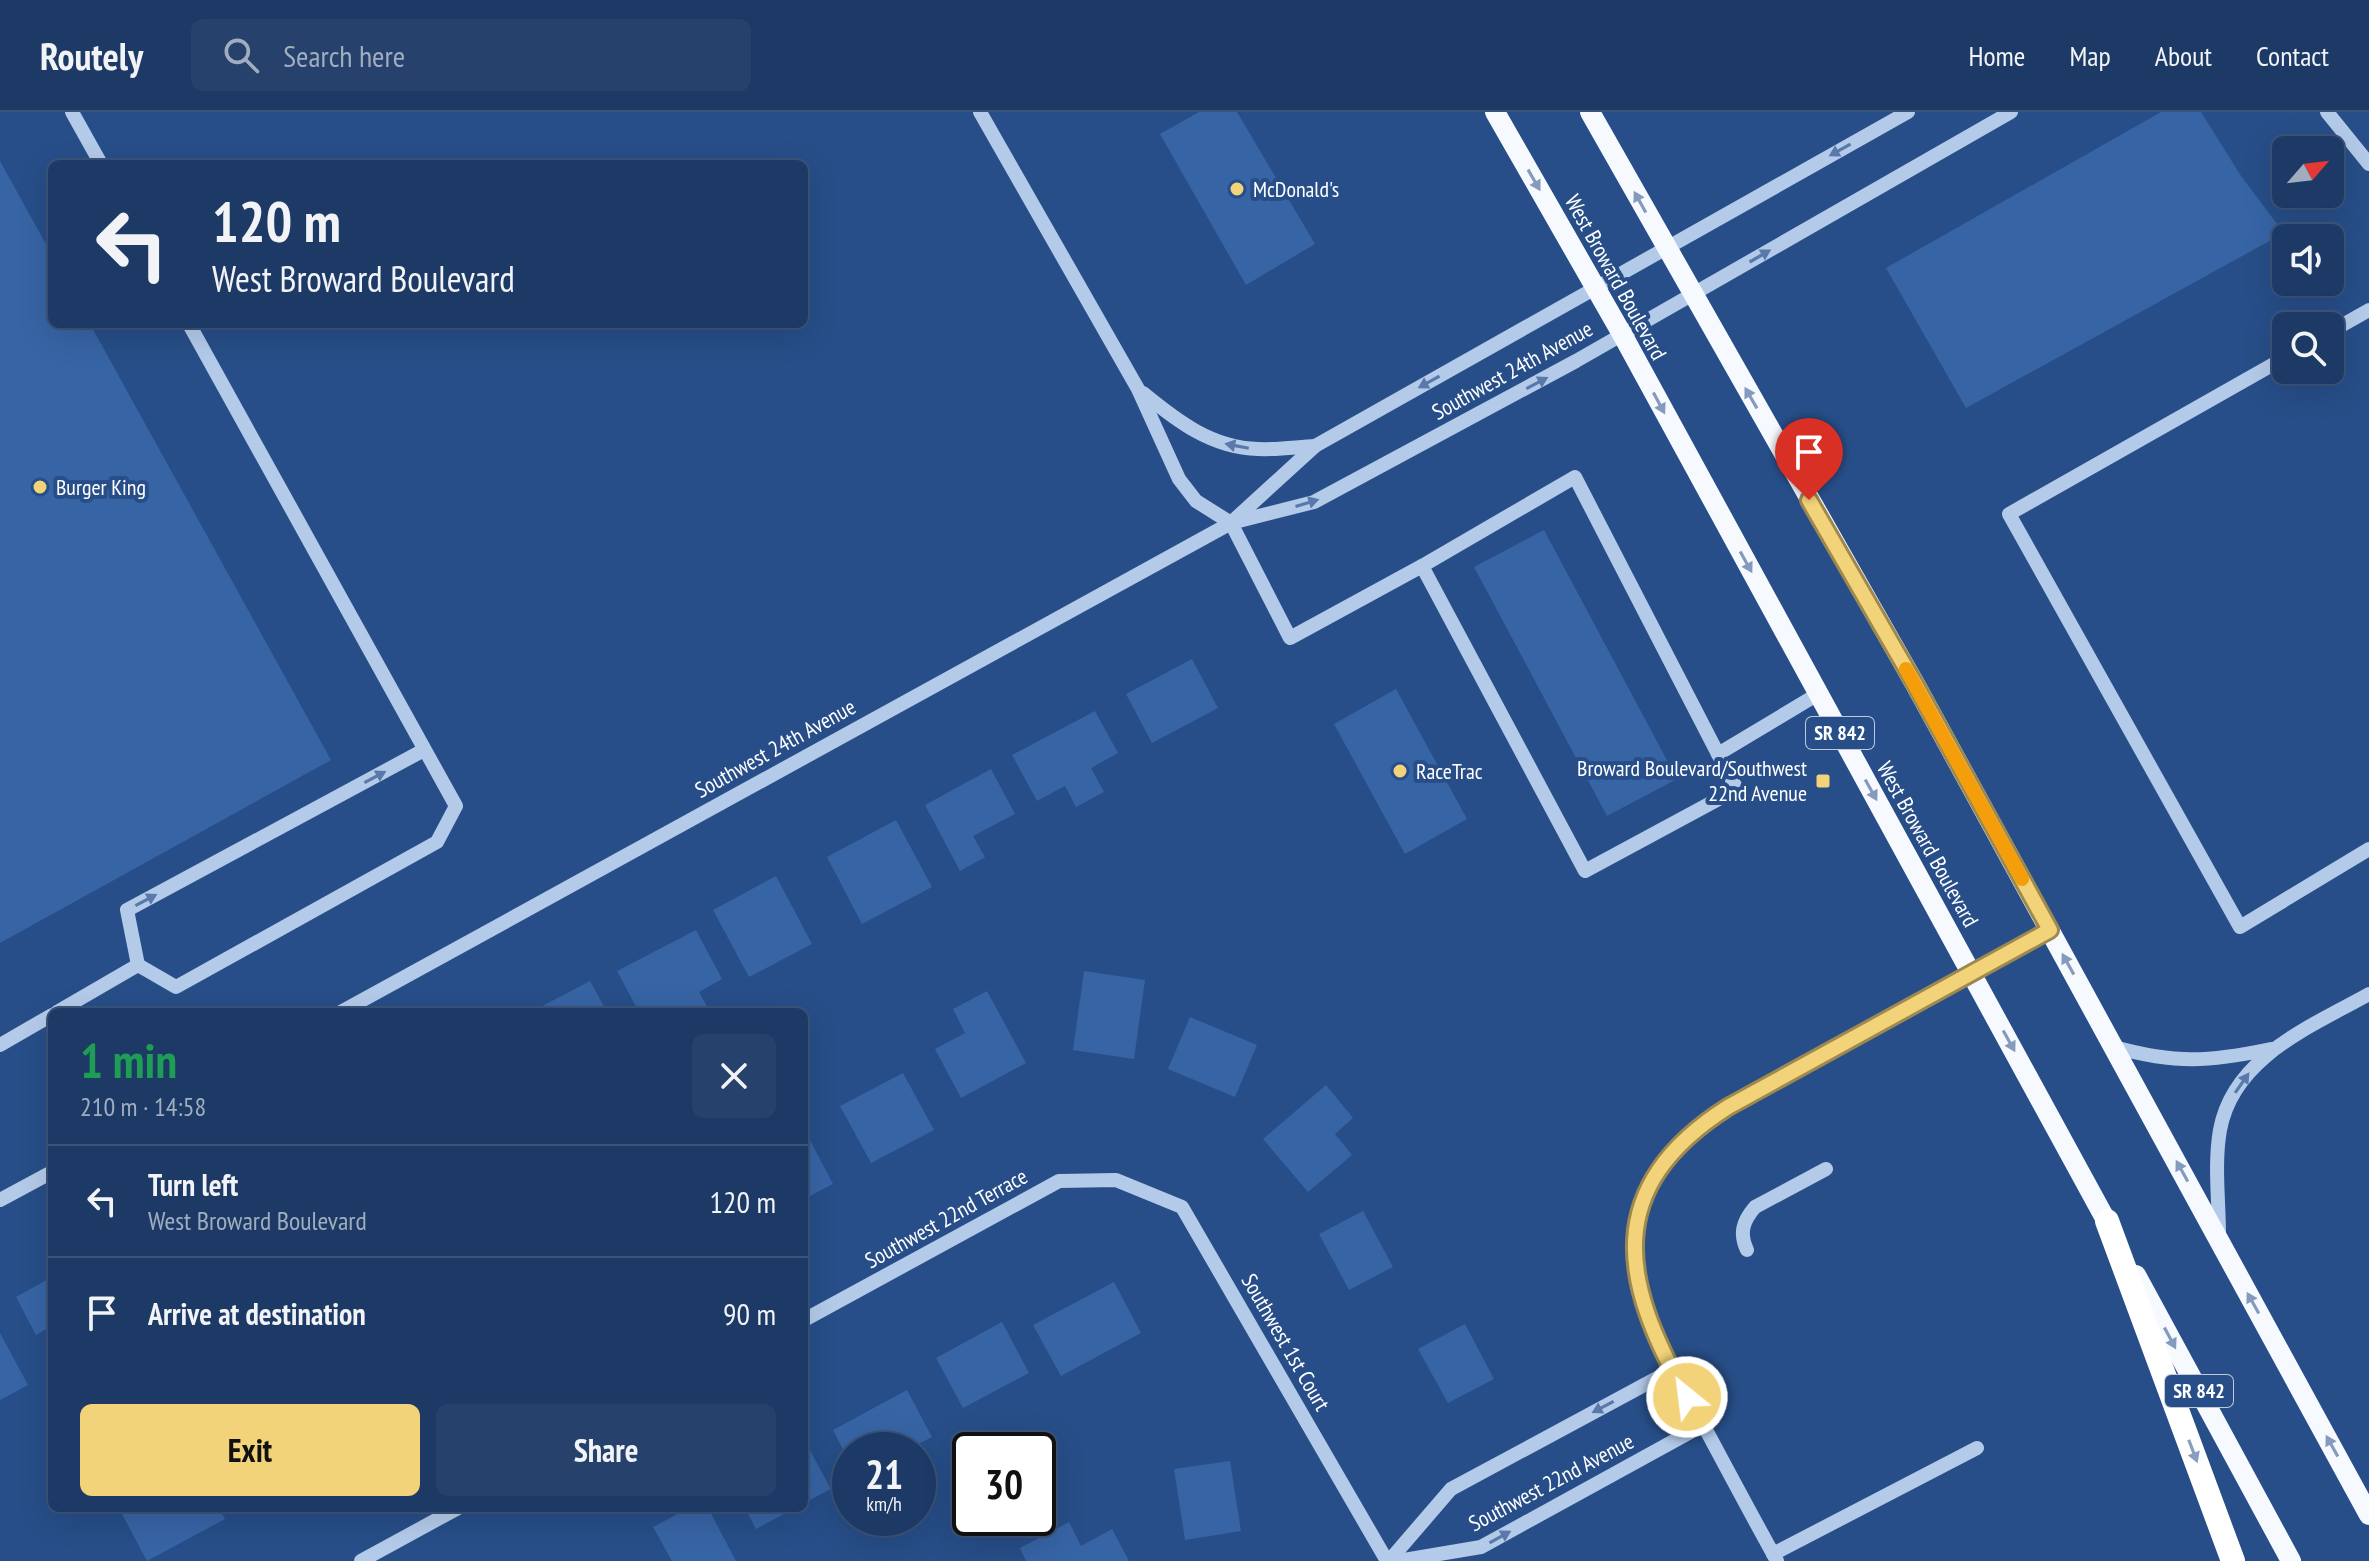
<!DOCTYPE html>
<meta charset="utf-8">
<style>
:root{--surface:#1d3a66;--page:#25416c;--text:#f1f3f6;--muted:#a0adbf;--line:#3b547a;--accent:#f2d379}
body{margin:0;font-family:"PT Sans Narrow",sans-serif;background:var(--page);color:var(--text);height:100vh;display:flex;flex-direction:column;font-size:30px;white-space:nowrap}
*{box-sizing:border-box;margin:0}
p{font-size:26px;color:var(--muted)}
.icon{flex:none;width:44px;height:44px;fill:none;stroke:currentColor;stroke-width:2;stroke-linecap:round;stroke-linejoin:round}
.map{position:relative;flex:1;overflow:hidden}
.drawer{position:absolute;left:48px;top:896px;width:760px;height:504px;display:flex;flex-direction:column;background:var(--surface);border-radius:12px;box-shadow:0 8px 32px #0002,0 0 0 2px var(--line)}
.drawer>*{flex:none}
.banner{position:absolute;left:48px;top:48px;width:760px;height:168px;border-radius:12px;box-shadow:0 8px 32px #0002,0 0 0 2px var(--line);background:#1d3a66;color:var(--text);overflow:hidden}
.needle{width:52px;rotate:62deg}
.tools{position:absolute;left:2272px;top:24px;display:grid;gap:16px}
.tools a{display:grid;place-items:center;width:72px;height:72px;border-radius:12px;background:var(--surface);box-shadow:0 8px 32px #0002,0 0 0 2px var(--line);font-size:40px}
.speed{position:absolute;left:832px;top:1320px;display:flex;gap:16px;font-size:40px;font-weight:700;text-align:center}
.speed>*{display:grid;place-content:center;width:104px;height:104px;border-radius:50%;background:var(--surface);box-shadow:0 8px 32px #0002,0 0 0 2px var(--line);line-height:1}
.speed small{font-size:20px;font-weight:400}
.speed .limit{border:4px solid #111;border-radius:12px;background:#fff;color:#111}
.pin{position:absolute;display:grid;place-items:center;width:68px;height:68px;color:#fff;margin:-82px -34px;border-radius:50% 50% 50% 0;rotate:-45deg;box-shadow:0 0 8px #0007}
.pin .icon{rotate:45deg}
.me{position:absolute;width:88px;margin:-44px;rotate:331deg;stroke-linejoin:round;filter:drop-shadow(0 0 6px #0008)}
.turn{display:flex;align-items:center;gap:28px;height:168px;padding:0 32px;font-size:36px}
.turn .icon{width:104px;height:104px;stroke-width:2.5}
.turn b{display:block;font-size:56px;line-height:68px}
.round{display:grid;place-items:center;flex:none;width:84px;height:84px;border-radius:12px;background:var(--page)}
.summary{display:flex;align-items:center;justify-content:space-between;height:136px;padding:0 32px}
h1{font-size:48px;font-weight:700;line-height:60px;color:#1e9e55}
.cta{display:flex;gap:16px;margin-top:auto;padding:16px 32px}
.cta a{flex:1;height:92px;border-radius:12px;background:var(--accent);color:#111;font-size:32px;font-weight:700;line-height:92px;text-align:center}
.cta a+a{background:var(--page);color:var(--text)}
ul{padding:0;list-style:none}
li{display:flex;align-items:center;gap:24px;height:112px;padding:0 32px;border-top:2px solid var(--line)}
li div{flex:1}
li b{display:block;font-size:30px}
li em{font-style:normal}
header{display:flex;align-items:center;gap:48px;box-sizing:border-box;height:112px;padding:0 40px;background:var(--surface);border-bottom:2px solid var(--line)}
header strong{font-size:38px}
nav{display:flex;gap:44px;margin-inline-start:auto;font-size:28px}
.search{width:560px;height:72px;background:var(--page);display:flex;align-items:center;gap:20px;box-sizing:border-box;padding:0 28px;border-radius:12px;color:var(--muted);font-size:30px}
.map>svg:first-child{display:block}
</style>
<header>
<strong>Routely</strong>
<div class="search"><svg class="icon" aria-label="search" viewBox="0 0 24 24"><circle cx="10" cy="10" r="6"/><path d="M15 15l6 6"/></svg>Search here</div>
<nav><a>Home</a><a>Map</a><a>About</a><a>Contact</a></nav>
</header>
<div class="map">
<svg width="2369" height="1449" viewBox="0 0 2369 1449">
<rect width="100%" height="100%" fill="#274e88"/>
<g fill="#3764a5">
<polygon points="1199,0 1237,0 1315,132 1246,173 1160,22"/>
<polygon points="2161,0 2201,0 2241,64 2284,121 1966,296 1886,156"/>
<polygon points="0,49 52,143 52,212 90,212 331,648 0,831"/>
<polygon points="1544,418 1677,667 1607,704 1474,455"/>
<polygon points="1192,547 1218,596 1152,631 1126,582"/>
<polygon points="1396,577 1467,707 1405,742 1334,612"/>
<polygon points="1095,599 1118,641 1091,656 1104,680 1076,695 1065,674 1037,689 1012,643"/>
<polygon points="991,657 1015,702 973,724 985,745 960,759 925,693"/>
<polygon points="896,708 932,775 862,812 827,745"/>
<polygon points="776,764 812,832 749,865 713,798"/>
<polygon points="696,818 722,867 699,880 710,900 639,900 617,859"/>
<polygon points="1084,859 1145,868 1134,947 1073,938"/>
<polygon points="590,869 607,900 531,900"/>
<polygon points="987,879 1026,951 961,986 935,937 965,921 953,897"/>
<polygon points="1190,905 1257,933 1235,985 1168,957"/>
<polygon points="903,961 934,1018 871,1051 840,994"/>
<polygon points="1326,973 1353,1006 1335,1022 1352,1043 1308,1080 1263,1027"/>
<polygon points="804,1017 833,1072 804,1087"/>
<polygon points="1363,1099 1393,1155 1349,1178 1319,1122"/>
<polygon points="52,1165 52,1214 36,1223 16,1185"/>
<polygon points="1114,1170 1141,1221 1061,1264 1033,1213"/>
<polygon points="1002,1210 1029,1261 963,1296 936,1246"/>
<polygon points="1465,1212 1494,1267 1448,1291 1418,1237"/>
<polygon points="0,1221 28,1273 0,1288"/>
<polygon points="907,1278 932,1325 907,1338 850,1338 850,1351 833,1318"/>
<polygon points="807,1333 831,1377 804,1391 804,1335"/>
<polygon points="1230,1349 1241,1419 1185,1428 1174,1357"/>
<polygon points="124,1396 219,1396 225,1407 147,1449 120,1398"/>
<polygon points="689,1396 708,1396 736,1449 672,1449 653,1415"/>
<polygon points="745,1396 795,1396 756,1417"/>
<polygon points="1069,1410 1081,1434 1112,1417 1129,1449 1026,1449 1020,1436"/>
</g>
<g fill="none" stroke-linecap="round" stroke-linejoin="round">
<g stroke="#b3cae9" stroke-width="14">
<polyline points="72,0 101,52"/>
<polyline points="980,0 1138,277 1179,367 1196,389 1231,411 1290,526 1422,454 1575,365 1718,642 1818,582"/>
<polyline points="2327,0 2369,52"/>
<polyline points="2330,220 2369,198"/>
<polyline points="2286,245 2009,402 2240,815 2369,737"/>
<path d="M1143,281C1177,309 1212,336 1258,337C1277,338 1296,335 1315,334"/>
<polyline points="1234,408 1315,334 1908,0"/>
<polyline points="1422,454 1585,759 1737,677 1718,642"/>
<polyline points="138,853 127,798 424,638"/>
<polyline points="57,900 138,853 176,875 437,730 456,694 189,212"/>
<polyline points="341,900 1231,411 1314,390 1576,249 2011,0"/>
<polyline points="0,933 52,903"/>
<path d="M2114,935C2175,952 2209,950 2271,937"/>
<polyline points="0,1088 52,1060"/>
<path d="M2219,1123C2219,1089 2214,1052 2220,1018C2233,945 2312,914 2369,882"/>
<path d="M1747,1138C1739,1121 1743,1109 1755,1095L1826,1057"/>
<polyline points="804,1208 1059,1069 1116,1068 1182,1095 1387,1449"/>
<polyline points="1773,1442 1977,1336"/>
<polyline points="361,1449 458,1396"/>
<polyline points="1389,1449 1451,1377 1672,1258"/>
<polyline points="1398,1449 1481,1435 1703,1313"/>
<path d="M1777,1449C1752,1404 1728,1359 1704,1314C1662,1239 1604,1155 1654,1069C1669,1044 1686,1023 1710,1006L2050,818"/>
</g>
<g stroke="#f6f9fe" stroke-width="20">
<polyline points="1495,0 1622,222 2113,1121"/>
<polyline points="1590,0 1915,572 2369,1403"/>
<polyline points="2136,1163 2291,1449"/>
</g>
<polyline stroke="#fff" stroke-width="24" points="2107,1109 2233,1449"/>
</g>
<defs><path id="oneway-solid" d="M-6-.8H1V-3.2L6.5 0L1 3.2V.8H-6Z" transform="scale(2)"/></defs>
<g fill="#5879aa">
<use href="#oneway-solid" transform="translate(1840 38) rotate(151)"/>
<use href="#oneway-solid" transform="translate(1760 144) rotate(-30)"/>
<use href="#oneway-solid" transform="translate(1429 270) rotate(151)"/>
<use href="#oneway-solid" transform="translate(1537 271) rotate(-28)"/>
<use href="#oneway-solid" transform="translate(1237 334) rotate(-169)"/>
<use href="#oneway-solid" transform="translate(1307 391) rotate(-17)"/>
<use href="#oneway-solid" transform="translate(375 665) rotate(-28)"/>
<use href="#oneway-solid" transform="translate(146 788) rotate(-28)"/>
<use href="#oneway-solid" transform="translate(2242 971) rotate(-55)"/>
<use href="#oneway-solid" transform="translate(1603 1295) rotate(152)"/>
<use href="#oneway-solid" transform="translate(1500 1425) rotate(-29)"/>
</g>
<g fill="#849bbd">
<use href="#oneway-solid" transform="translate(1534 68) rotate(60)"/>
<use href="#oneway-solid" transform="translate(1640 90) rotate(-119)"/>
<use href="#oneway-solid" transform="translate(1751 286) rotate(-120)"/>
<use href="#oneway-solid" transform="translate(1659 291) rotate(62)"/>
<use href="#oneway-solid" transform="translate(1746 450) rotate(61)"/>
<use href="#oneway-solid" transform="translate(1871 678) rotate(61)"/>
<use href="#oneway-solid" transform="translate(2068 852) rotate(-119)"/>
<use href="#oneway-solid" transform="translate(2009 929) rotate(61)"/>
<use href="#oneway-solid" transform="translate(2182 1059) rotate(-119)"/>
<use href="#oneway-solid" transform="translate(2253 1191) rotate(-119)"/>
<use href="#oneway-solid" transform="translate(2170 1226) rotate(62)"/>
<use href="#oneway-solid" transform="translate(2332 1334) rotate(-119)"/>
</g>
<use fill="#889ebe" href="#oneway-solid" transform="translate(2193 1339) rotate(69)"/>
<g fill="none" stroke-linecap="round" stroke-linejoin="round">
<g stroke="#9d894f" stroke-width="20">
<path id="route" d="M1687,1285C1621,1170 1601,1076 1728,995L2050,818L1915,572L1809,388"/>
</g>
<use href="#route" stroke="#f2d379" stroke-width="14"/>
<polyline stroke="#f59e0b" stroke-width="14" points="1906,557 2022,767"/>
</g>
<g fill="#f2d379" stroke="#274e88" stroke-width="3">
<circle cx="1237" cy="77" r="8"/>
<circle cx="40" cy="375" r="8"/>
<circle cx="1400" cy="659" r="8"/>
<rect x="1815" y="661" width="16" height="16" rx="4"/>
</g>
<g text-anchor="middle" stroke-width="8" stroke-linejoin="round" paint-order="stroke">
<g fill="#274e88" stroke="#becadb" stroke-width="2">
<rect x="1806" y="605" width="68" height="32" rx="6"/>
<rect x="2165" y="1263" width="68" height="32" rx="6"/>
</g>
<g font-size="20" font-weight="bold" fill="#fff">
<text x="1840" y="628">SR 842</text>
<text x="2199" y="1286">SR 842</text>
</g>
<g font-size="22" fill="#fff" stroke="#274e88" text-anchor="start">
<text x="1253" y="85">McDonald's</text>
<text x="56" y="383">Burger King</text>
<text x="1807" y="664" text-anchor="end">Broward Boulevard/Southwest<tspan x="1807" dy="25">22nd Avenue</tspan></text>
<text x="1416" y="667">RaceTrac</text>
</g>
<g font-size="22" fill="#fff" stroke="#274e88">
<text transform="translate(1616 165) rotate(61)" y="8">West Broward Boulevard</text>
<text transform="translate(1512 258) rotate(-29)" y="8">Southwest 24th Avenue</text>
<text transform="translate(775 636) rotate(-29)" y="8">Southwest 24th Avenue</text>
<text transform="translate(1928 732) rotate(61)" y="8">West Broward Boulevard</text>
<text transform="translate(946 1106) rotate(-29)" y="8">Southwest 22nd Terrace</text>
<text transform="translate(1286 1230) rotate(60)" y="8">Southwest 1st Court</text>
<text transform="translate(1551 1370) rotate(-28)" y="8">Southwest 22nd Avenue</text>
</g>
</g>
</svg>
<div class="tools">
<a><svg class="needle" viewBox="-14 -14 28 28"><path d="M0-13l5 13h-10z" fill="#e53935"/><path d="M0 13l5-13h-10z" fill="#a0adbf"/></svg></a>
<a><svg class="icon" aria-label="sound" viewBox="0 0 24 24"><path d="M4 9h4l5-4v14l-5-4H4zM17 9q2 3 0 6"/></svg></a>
<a><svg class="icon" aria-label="search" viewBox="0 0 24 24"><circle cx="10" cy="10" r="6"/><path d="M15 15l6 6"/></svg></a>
</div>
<div class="speed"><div>21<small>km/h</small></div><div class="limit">30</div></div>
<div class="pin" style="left:1809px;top:388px;background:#d93025"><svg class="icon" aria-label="arrive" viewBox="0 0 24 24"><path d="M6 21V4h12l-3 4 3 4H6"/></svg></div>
<svg class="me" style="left:1687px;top:1285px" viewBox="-20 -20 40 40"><circle r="17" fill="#f2d379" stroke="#fff" stroke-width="3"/><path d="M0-11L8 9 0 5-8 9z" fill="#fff"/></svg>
<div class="banner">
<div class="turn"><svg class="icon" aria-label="left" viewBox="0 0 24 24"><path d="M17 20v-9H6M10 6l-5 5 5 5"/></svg><div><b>120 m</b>West Broward Boulevard</div></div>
</div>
<section class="drawer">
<div class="summary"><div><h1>1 min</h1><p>210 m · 14:58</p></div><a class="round"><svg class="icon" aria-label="close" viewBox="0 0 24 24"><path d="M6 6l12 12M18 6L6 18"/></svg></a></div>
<ul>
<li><svg class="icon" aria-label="left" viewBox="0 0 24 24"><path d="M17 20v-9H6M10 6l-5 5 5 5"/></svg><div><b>Turn left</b><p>West Broward Boulevard</p></div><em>120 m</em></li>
<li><svg class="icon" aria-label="arrive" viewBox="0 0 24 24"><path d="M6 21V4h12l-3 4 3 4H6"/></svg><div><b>Arrive at destination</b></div><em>90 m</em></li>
</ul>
<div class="cta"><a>Exit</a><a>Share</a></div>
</section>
</div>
